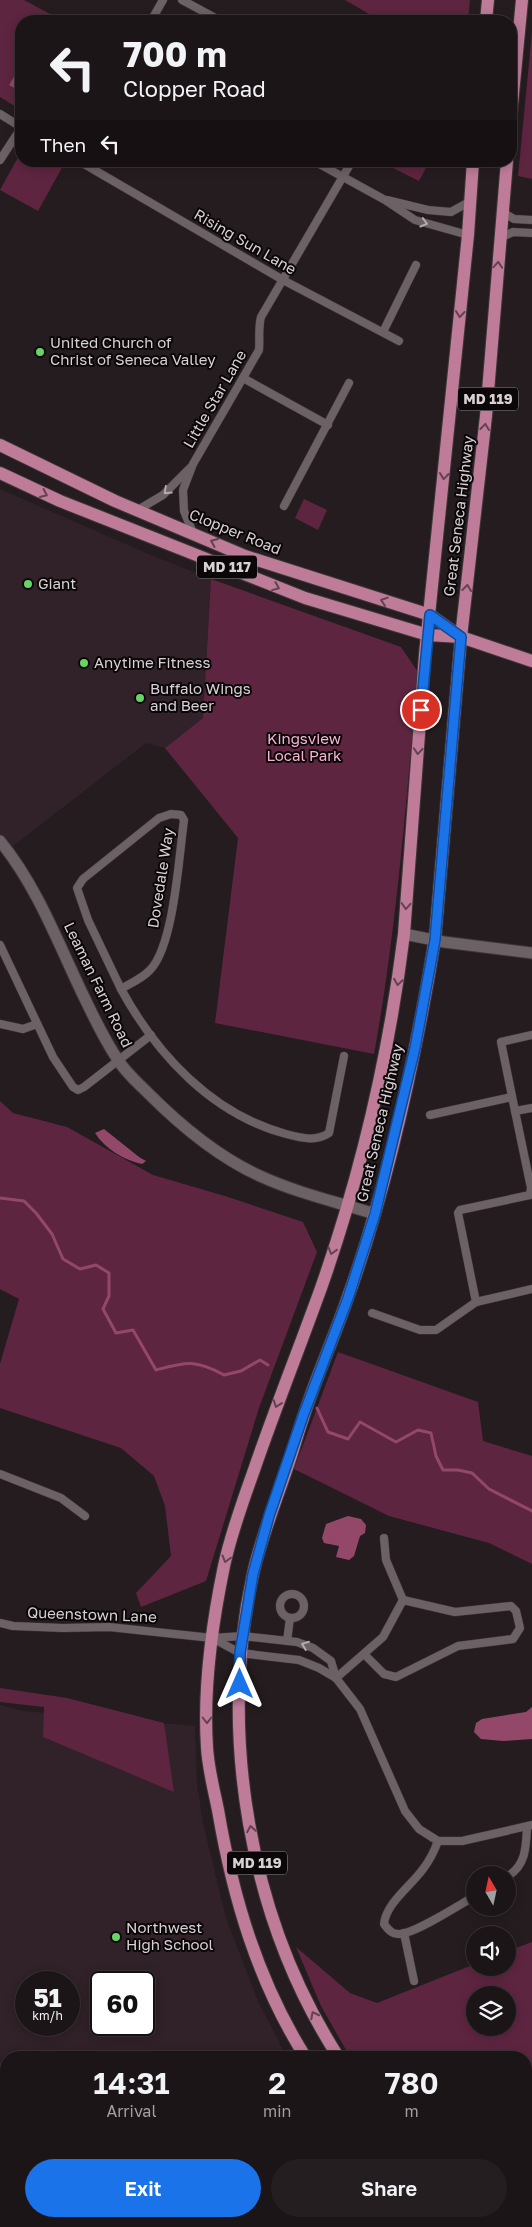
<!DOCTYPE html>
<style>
:root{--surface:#1c1517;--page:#251e20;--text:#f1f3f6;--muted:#a09fa1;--line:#3a3436;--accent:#1a73e8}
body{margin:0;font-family:"Golos Text",sans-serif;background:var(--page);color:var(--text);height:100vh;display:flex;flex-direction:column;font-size:19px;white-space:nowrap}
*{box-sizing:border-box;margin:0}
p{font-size:16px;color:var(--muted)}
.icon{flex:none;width:28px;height:28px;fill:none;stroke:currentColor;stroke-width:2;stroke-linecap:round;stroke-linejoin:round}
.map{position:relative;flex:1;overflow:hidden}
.side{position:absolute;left:0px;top:2051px;width:532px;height:176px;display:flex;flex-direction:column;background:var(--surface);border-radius:20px 20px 0 0;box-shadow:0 2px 12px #0003,0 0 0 1px var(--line)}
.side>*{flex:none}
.guide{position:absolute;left:15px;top:15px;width:502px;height:152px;border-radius:20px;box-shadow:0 2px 12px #0003,0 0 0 1px var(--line);background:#1c1517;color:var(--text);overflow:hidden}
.needle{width:32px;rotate:351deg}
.buttons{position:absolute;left:466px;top:1866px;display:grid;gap:10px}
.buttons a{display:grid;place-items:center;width:50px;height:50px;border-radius:50%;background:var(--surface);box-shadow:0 2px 12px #0003,0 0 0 1px var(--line);font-size:25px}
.speed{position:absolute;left:15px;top:1971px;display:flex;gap:10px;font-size:25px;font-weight:700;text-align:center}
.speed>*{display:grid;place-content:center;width:65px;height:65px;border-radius:50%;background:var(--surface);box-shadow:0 2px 12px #0003,0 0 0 1px var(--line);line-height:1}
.speed small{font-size:12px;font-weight:400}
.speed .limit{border:2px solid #111;border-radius:8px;background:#fff;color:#111}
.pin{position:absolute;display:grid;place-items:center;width:42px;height:42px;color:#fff;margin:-21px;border:2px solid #fff;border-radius:50%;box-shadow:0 1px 5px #0007}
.me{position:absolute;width:55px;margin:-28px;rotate:0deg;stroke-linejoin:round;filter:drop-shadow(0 0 4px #0008)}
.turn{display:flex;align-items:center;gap:18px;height:105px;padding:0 25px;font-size:22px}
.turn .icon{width:65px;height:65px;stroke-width:2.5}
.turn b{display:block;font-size:35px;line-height:42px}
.then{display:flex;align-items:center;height:48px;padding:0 25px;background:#0003;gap:10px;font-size:19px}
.eta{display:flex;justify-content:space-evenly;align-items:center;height:85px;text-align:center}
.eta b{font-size:30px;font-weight:600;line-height:35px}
.button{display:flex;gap:10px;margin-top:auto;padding:10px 25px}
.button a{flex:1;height:58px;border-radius:30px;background:var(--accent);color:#fff;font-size:20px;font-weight:600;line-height:58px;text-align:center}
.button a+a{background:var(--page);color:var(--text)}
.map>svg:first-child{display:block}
</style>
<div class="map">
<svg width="532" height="2227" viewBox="0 0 532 2227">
<rect width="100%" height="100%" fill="#251c1f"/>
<g fill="#312128" fill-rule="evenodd">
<polygon points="0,489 151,555 211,579 203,718 165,748 146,743 8,850 0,841"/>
<path d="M0,1705L23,1711L195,1726L197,1784L203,1823L226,1918L258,2001L287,2057L6,2058V2177L0,2169ZM26,1982H69V2025H26ZM101,1982H144V2025H101Z"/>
<polygon points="33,2221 402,2221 407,2227 36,2227"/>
</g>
<g fill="#5e2540" fill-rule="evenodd">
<polygon points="0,0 24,0 63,21 21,21 21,110 0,97"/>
<polygon points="345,0 470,0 468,21 381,21"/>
<polygon points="532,32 532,179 518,176"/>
<polygon points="21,152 21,161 59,161 64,164 38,211 0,190"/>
<polygon points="384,161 423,161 428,164 419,181 383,163"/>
<polygon points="304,499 327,510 318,530 295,518"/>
<path d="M211,579L401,647L418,672C406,800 397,928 374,1054L215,1023L238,838L165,748L203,718Z"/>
<polygon points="0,1101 13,1113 67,1127 153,1175 225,1196 303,1222 317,1252 259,1408 206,1581 141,1607 136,1593 171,1556 165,1506 154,1476 121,1448 0,1408 0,1364 19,1299 0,1289"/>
<polygon points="338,1352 478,1402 483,1441 532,1456 532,1564 489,1543 389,1516 294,1469"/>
<polygon points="0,1688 67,1698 164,1723 174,1792 43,1737 44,1707 0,1702"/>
<path d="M532,1942V2157L526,2161V2058L350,2057L321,2006L296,1947L350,1993L377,2003L475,1964V1968H508V1951ZM475,1995H508V2028H475Z"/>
<polygon points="185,2221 276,2221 274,2227 183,2227"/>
</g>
<g fill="#93486a">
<polygon points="21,65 21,92 9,85"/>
<path d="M104,1129L139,1157L146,1161L142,1164C124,1160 105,1149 95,1133Z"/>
<polygon points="348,1516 361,1519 366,1525 365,1533 360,1536 354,1556 349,1560 336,1557 339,1546 324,1543 322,1538 326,1524"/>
<polygon points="532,1707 532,1739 503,1741 481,1739 474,1732 476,1723 482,1719 526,1712"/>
</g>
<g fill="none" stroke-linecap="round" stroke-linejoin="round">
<g stroke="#93486a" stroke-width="3">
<path d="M0,1198L24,1201L36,1213L52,1234L63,1259L80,1269L96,1265L109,1273V1296L103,1309L116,1333L133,1330L156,1370C186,1362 195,1359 224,1375L241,1371L260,1360L268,1365"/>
<polyline points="317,1408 328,1432 348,1439 360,1422 396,1442 418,1430 431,1433 436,1456 443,1470 458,1470 472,1473 489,1489 532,1511"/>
<polyline points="526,2099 532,2097"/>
</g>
<g stroke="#3e373a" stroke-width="9">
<g id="street">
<polyline points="182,0 221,21"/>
<polyline points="151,21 163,0"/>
<polyline points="0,114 21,127"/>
<polyline points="0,160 21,128"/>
<polyline points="79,161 283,280 399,341"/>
<polyline points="314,161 385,200 415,220 468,235"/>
<polyline points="387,200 428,210 451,212 469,202"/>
<polyline points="504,210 504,213 514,219 532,220"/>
<polyline points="500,238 513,232 532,233"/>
<polyline points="383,332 416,265"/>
<polyline points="243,378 328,425"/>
<polyline points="284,506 349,383"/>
<polyline points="136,511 163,495 190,468"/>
<path d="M193,533L184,511L183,490L193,464L259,350C260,339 258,328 261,317L352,161"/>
<path d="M171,814L181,815L184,820C179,855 174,946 150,970C143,978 131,983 121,989L88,920L77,888L83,879L159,818Z"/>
<polyline points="0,945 53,1057 73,1087 78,1090 84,1087 151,1035"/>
<path d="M121,989C157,1055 212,1114 286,1134C301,1138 316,1142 329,1133L344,1056"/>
<polyline points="0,1024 23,1029 37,1024"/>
<polyline points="515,1111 501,1042 532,1035"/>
<polyline points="430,1115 512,1097"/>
<polyline points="476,1302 458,1213 460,1210 530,1195 531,1188 515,1111 532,1108"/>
<polyline points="372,1313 420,1330 436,1330 476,1302 532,1289"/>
<polyline points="0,1474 61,1498 85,1516"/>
<polyline points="384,1538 386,1560 403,1600"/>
<circle cx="292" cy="1606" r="12"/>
<polyline points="0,1623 13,1626 63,1628 109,1627 212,1638 243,1636 297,1642 313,1648 331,1661 336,1678 360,1709 405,1811 419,1829 438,1841 462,1841 532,1825"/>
<polyline points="214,1639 240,1653 299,1660 319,1668 336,1678"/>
<polyline points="287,1641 290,1618"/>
<polyline points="336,1678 383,1637 403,1600 455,1612 511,1606 516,1611 520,1628 513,1639 458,1646 396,1677 384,1674 364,1654"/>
<path d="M438,1841C434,1852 430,1860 423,1869C411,1886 386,1903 384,1924C388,1929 392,1935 400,1934C416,1933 459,1905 475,1896"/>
<path d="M508,1876C526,1865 526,1847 527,1827"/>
<polyline points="404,1933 414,1981"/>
</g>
</g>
<g stroke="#3e373a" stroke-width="13">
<g id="secondary">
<path d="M0,841C39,889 59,946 86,1001C95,1020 106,1042 118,1060C126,1073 138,1083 149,1094C182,1127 218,1157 260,1176C297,1193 337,1202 375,1214"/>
<polyline points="404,934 444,942 532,953"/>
<polyline points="0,2197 6,2207"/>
<polyline points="16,2221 19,2227"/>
</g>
</g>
<g stroke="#3e373a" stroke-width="14">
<g id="primary">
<polyline points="486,21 488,0"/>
<polyline points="511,115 522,0"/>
<polyline points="0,445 115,501 245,556 430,615 461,637 532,661"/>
<polyline points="0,473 60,501 305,598 428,635 461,637"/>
<path d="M306,2058C258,1982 233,1898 218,1810C214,1790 208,1768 207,1747C203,1687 212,1624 224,1566C231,1533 243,1501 254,1470C275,1409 299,1349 321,1288C361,1174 389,1054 404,934L425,654L468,235L473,161"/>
<path d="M339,2058C249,1919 218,1734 253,1574C261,1538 275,1503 287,1468C293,1452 297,1435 303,1418C316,1377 334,1338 348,1297C389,1182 415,1060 435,939L461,637L486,416L507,161"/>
<polyline points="419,2221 424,2227"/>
<polyline points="455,2221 460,2227"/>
</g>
</g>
<use href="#street" stroke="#6c6165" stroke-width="8"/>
<use href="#secondary" stroke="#6c6165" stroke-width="11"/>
<use href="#primary" stroke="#be7c99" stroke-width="12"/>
</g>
<defs><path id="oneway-chevron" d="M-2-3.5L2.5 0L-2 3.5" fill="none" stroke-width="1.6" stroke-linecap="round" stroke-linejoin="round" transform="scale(1.25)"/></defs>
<g stroke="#b2aaad">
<use href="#oneway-chevron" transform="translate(424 223) rotate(16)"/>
<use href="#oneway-chevron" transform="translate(167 491) rotate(137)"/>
<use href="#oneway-chevron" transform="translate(305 1645) rotate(-159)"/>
</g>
<g stroke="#644251">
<use href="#oneway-chevron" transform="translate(498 265) rotate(-86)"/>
<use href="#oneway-chevron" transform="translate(460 314) rotate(96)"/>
<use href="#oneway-chevron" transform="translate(485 427) rotate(-83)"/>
<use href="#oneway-chevron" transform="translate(444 476) rotate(96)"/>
<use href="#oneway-chevron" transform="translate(44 494) rotate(25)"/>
<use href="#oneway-chevron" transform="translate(214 542) rotate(-156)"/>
<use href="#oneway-chevron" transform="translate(276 587) rotate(22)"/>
<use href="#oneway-chevron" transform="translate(467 588) rotate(-83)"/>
<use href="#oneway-chevron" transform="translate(384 601) rotate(-162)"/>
<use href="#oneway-chevron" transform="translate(418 751) rotate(94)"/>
<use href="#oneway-chevron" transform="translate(406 906) rotate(94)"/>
<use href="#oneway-chevron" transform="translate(398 982) rotate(99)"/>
<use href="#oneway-chevron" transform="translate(332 1251) rotate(107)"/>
<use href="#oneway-chevron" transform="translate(277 1404) rotate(110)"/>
<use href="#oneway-chevron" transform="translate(226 1559) rotate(105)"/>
<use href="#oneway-chevron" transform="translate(207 1720) rotate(90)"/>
<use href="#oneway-chevron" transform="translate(251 1829) rotate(-100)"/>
<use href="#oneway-chevron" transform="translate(314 2015) rotate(-117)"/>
</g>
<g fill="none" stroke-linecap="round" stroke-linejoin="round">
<g stroke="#114b97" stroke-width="12">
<polyline id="route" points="240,1684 240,1653 253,1574 269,1516 303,1416 348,1298 375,1214 415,1048 435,940 461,637 430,615 421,710"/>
</g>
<use href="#route" stroke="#1a73e8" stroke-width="9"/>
</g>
<g fill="#68d465" stroke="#0b0709" stroke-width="2">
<circle cx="40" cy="352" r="5"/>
<circle cx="28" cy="584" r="5"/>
<circle cx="84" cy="663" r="5"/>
<circle cx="140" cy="698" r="5"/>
<circle cx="116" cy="1937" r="5"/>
</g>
<g text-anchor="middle" stroke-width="4" stroke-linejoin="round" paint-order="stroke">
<g fill="#0b0709" stroke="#9a9497" stroke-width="1">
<rect x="458" y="387.5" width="60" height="23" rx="4"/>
<rect x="197" y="555.5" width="60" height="23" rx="4"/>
<rect x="227" y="1851.5" width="60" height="23" rx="4"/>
</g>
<g font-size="14" font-weight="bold" fill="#d8d1d4">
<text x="488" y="404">MD 119</text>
<text x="227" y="572">MD 117</text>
<text x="257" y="1868">MD 119</text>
</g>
<g font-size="15" fill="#d8d1d4" stroke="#0b0709">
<text transform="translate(245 242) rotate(30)" y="5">Rising Sun Lane</text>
<text transform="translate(215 399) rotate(-60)" y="5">Little Star Lane</text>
<text transform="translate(459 516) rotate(-83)" y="5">Great Seneca Highway</text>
<text transform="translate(235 532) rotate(22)" y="5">Clopper Road</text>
<text transform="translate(161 878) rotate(-81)" y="5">Dovedale Way</text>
<text transform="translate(98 985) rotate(64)" y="5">Leaman Farm Road</text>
<text transform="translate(380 1123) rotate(-77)" y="5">Great Seneca Highway</text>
<text transform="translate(92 1615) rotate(2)" y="5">Queenstown Lane</text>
</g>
<g font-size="15" fill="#d8d1d4" stroke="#0b0709" text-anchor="start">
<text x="50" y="348">United Church of<tspan x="50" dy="17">Christ of Seneca Valley</tspan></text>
<text x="38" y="589">Giant</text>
<text x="94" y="668">Anytime Fitness</text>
<text x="150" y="694">Buffalo Wings<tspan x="150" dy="17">and Beer</tspan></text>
<text x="126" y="1933">Northwest<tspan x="126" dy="17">High School</tspan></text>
</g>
<g font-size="15" fill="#f6b4cf" stroke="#0b0709">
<text x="304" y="744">Kingsview<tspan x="304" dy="17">Local Park</tspan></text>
</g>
</g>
</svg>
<div class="buttons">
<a><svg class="needle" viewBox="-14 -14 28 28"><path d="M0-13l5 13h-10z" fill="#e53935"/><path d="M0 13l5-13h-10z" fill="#a09fa1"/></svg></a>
<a><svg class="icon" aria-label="sound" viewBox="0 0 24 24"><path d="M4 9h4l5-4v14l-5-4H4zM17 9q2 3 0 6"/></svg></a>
<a><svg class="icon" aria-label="layers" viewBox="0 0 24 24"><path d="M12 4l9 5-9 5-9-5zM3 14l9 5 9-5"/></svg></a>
</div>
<div class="speed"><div>51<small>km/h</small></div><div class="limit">60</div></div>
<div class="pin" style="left:421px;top:710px;background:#d93025"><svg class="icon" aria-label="arrive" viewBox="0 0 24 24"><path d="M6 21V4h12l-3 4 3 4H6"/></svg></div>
<svg class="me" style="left:240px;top:1684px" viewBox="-20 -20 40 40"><path d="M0-17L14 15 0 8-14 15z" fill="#1a73e8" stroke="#fff" stroke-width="4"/></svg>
<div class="guide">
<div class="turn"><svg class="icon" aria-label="left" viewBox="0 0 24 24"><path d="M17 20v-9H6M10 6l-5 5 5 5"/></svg><div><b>700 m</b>Clopper Road</div></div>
<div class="then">Then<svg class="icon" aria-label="left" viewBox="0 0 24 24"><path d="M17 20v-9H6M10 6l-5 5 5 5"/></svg></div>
</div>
<section class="side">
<div class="eta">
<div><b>14:31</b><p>Arrival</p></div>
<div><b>2</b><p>min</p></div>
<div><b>780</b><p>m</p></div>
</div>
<div class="button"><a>Exit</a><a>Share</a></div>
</section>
</div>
